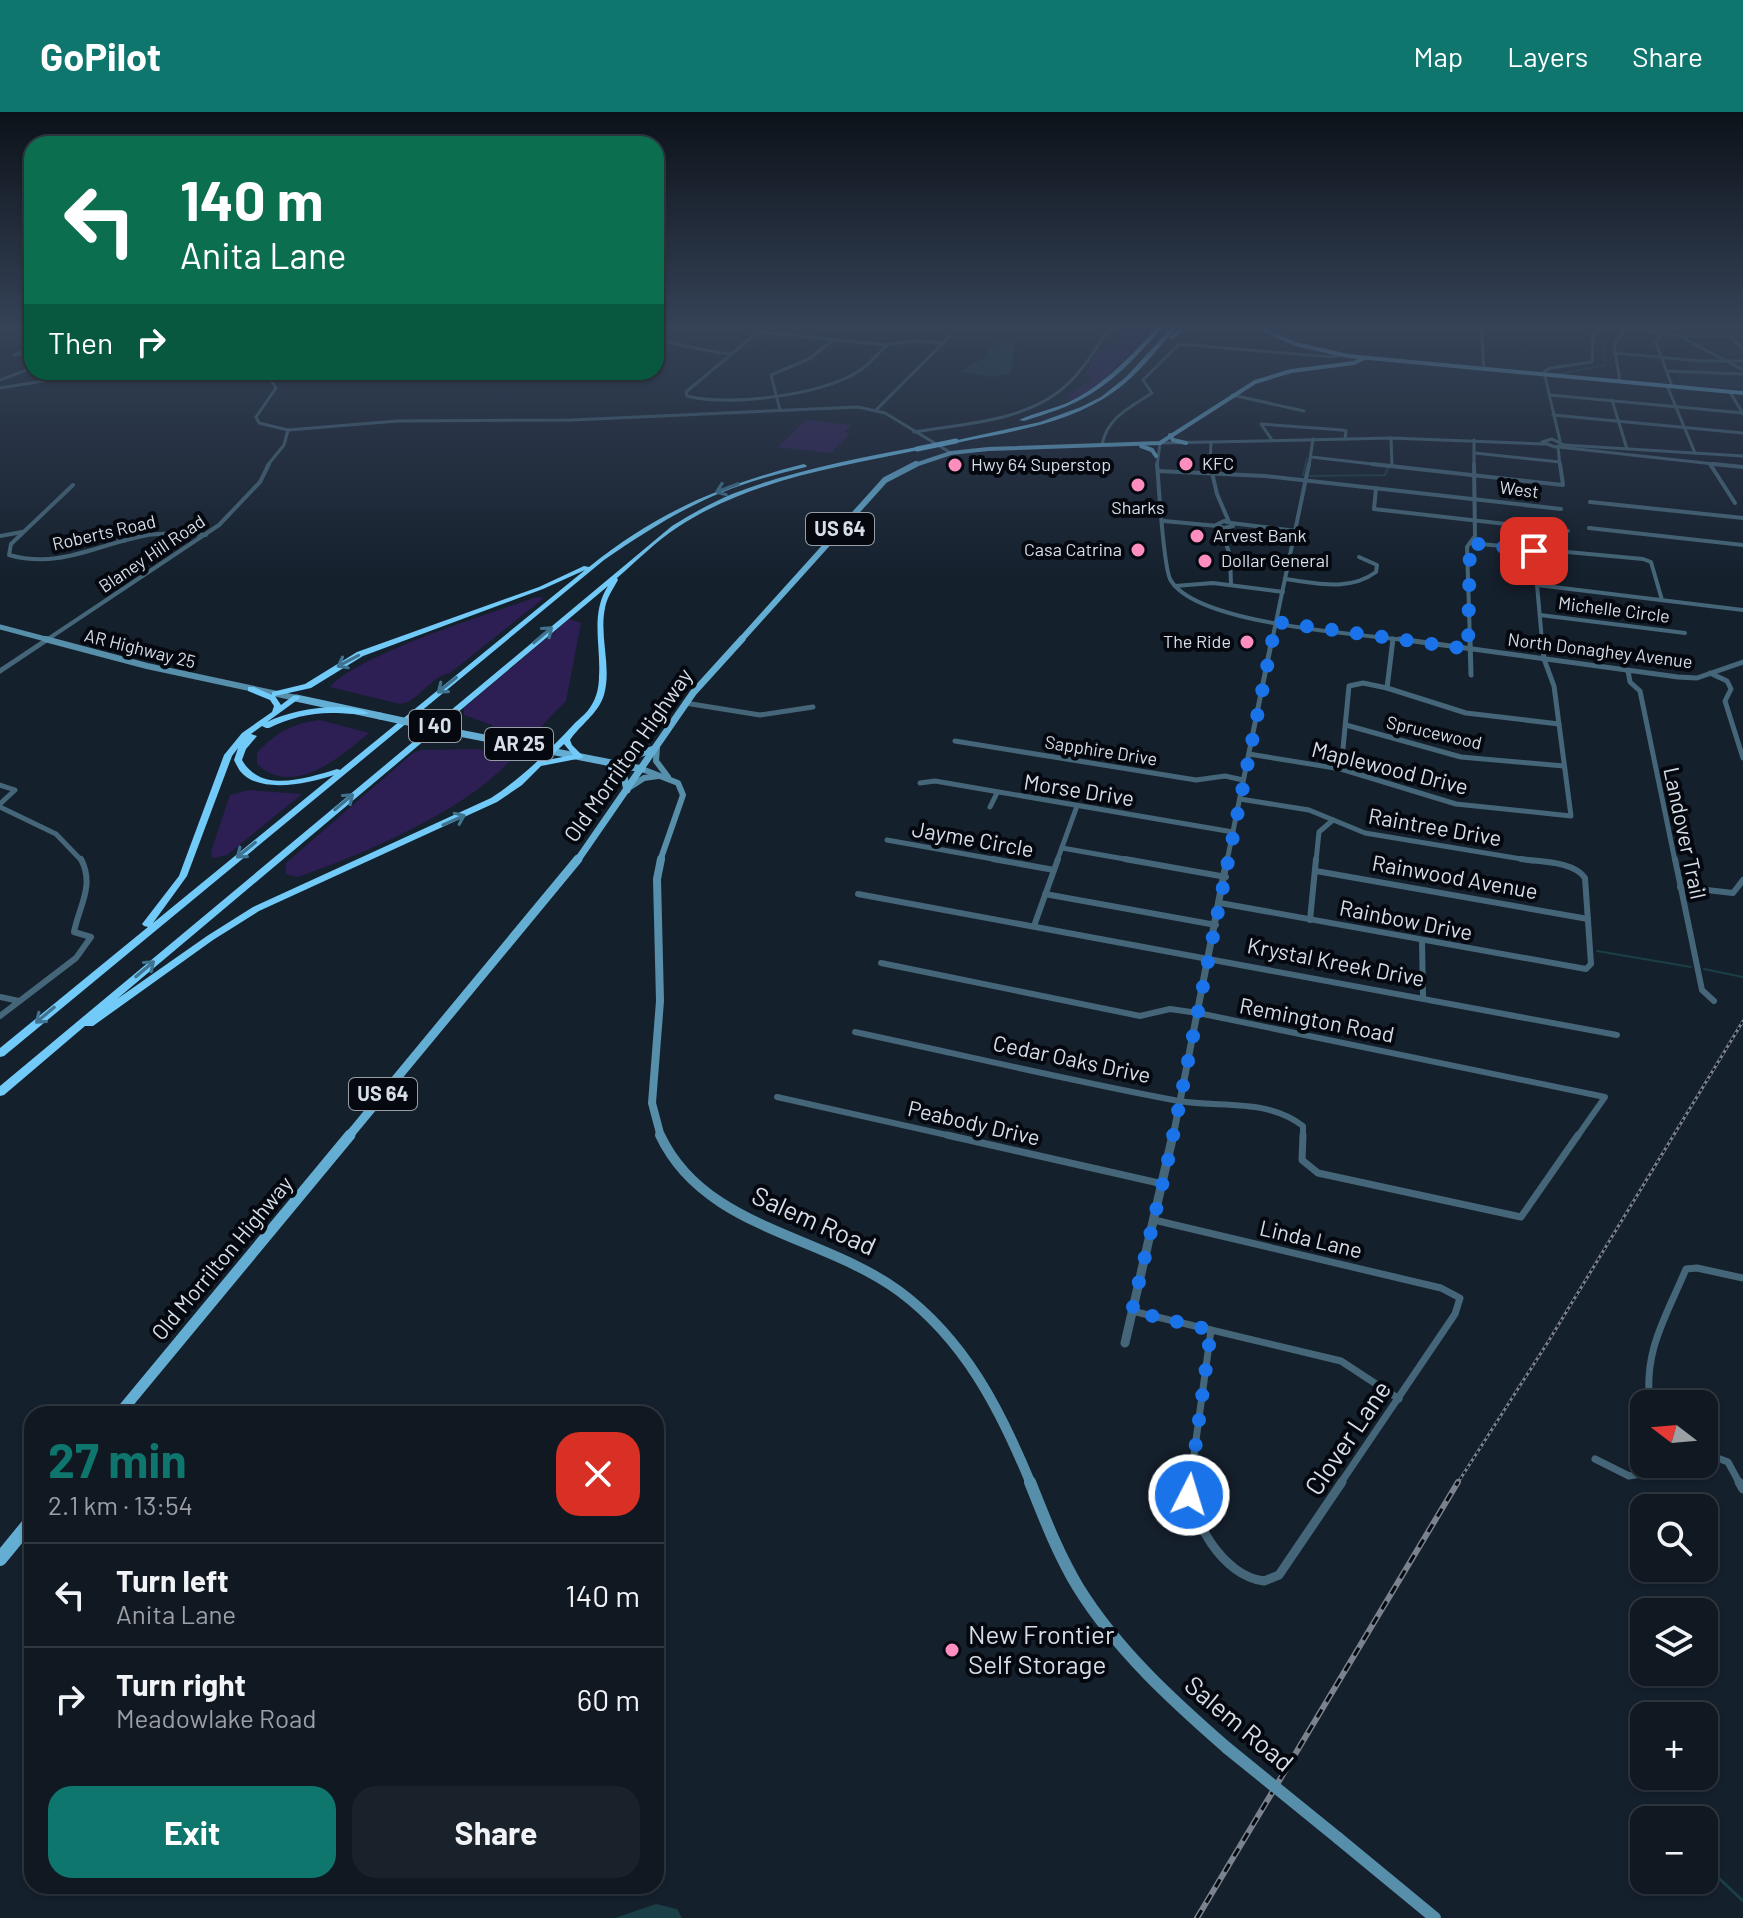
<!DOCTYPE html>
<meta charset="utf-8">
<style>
:root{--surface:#101822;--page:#19212a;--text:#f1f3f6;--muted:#9ca0a5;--line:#303740;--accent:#0f766e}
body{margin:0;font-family:Barlow,sans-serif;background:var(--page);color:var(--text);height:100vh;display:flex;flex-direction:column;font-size:30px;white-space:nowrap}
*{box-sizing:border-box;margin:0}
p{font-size:26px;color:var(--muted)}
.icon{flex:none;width:44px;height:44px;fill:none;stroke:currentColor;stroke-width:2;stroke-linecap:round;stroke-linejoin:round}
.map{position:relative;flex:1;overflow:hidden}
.panel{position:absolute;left:24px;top:1294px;width:640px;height:488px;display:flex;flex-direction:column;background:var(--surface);border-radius:24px;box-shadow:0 2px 6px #0004,0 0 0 2px var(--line)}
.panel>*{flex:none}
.hud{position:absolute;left:24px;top:24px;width:640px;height:244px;border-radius:24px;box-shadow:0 2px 6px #0004,0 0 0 2px var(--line);background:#0b6e4f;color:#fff;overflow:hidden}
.needle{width:52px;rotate:286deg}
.controls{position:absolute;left:1630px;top:1278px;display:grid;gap:16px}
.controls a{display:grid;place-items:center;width:88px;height:88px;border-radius:16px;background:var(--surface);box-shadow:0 2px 6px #0004,0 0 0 2px var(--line);font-size:40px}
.pin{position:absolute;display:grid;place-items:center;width:68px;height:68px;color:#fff;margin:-34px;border-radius:16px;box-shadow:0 4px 12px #0006}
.me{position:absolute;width:88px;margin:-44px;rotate:5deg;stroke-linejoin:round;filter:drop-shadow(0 0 6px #0008)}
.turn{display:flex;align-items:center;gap:28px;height:168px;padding:0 24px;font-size:36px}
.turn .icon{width:104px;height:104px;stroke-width:2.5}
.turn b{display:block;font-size:56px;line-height:68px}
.then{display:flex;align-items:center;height:76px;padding:0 24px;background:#0003;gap:16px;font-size:30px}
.round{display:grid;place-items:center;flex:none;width:84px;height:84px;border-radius:24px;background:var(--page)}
.headline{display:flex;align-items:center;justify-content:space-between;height:136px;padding:0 24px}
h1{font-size:48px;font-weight:700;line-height:60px;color:var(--accent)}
.action{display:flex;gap:16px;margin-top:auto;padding:16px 24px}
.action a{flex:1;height:92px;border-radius:24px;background:var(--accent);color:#fff;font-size:32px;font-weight:700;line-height:92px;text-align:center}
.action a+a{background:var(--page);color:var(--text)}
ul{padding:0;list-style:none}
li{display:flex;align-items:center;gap:24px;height:104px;padding:0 24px;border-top:2px solid var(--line)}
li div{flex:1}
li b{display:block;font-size:30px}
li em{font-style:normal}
header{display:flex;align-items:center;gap:48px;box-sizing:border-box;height:112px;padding:0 40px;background:var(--accent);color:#fff}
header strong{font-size:38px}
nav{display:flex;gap:44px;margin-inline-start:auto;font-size:28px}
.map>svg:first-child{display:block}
</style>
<header>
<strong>GoPilot</strong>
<nav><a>Map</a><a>Layers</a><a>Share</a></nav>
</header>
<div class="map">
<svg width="1743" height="1806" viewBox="0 0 1743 1806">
<rect width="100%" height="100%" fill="#15202d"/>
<polygon fill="#1a293b" points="1705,236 1743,237 1743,277 1681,273 1673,260 1693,261 1685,247 1716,247"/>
<g fill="#2d1e53">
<polygon points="1125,213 1155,213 1102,270 1073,288 1068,287 1068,284 1093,266 1084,264 1098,239 1108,239 1134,216"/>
<polygon points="806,308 851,313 844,320 850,321 831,341 778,335"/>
<path d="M537,485L544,486L450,561C429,565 419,590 400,592L330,575C358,542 491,501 537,485Z"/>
<polygon points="569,507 581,511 566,589 532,624 518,626 495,621 492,613 464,603 464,596"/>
<path d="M320,608L369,621C340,645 294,686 257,652V641C275,621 293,611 320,608Z"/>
<path d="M478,637L514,644C469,698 365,741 298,765L286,762V751L413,641L422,638Z"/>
<polygon points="249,678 302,682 227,743 212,746 211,740 230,683"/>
</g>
<g fill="#1b3f46">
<path d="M1005,228H1015L1011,261L992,265L960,260C973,251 987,248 992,234Z"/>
<polygon points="656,1792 677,1797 682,1806 615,1806"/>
</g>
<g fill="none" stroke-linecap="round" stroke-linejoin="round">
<g stroke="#1b3f46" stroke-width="2">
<polyline points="1560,262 1605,253 1603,222 1618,214"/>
<polyline points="1307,346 1303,363 1310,364 1385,363 1388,356"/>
<polyline points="1597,839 1691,855"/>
<polyline points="1704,857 1743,865"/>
</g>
<polyline stroke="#1b3f46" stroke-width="3" points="1704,1752 1743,1789"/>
<g stroke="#456678" stroke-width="3">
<path d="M766,213L686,280L687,284C730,295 821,283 859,259C869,253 878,241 887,233"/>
<polyline points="1301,213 1337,216 1344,213"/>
<polyline points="1481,213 1484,258"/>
<polyline points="1614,213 1680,224 1743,224"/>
<polyline points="757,220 887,233 912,229 944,231"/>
<polyline points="1661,221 1656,231 1672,274"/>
<polyline points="1731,225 1743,237"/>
<polyline points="1683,226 1743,258"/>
<path d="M656,228C682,232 705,240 732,242"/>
<polygon points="21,240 27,241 14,243"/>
<polyline points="1614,241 1701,249 1743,249"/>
<polyline points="1667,259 1743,262"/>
<polyline points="0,268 32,256"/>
<polyline points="1620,269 1614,233 1626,216"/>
<polyline points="1668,276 1695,341"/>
<polyline points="1730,280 1743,302"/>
<polyline points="1232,283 1304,299"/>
<polyline points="1550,283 1743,301"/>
<polyline points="1612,288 1627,337"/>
<polyline points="780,298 771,263 809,247 833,228"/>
<polyline points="1553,303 1743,321"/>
<path d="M914,320C961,312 1017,310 1057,281C1080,264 1096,237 1111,213"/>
<polyline points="1391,326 1392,354"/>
<polyline points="1272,328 1261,312 1342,318 1346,319 1345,327"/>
<polyline points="1474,328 1474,354"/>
<polyline points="1560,329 1544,260 1550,256 1592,250 1593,223 1607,213"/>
<path d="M1102,333C1107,305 1131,295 1152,281L1143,268L1179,232L1332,245L1341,243"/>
<polyline points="1558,335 1560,354"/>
<polyline points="1559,335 1732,354"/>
<polyline points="1475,341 1560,350"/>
<polyline points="1311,345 1390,354"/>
<polyline points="1210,354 1211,330"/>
</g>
<g stroke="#456678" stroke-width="4">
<polyline points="1210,352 1217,382 1229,410"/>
<polyline points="1372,352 1563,373 1560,352"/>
<polyline points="1710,352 1735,391"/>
<polyline points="1713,352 1743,355"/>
<polyline points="1158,359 1265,364 1561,397"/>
<path d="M73,373L11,432L9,443C59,457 96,433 143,424C164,420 185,422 206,423"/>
<polyline points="1376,376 1374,397 1568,419"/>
<polyline points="1590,390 1743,406"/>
<polyline points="1164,409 1218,414"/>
<polygon points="1224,409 1231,411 1233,414 1224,416 1216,413"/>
<polyline points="1231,411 1296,419"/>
<polyline points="1220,415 1230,443 1231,473"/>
<polyline points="1589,416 1743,433"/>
<polyline points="105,419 124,429"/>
<polyline points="0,424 22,420"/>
<polyline points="1470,431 1643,447 1651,450 1662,488"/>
<polyline points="1534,439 1542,529"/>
<path d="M1285,467C1316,471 1349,480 1376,460L1377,453L1359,445"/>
<polyline points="1537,473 1743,498"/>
<polyline points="1175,474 1213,471 1283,480"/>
<polyline points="1540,503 1685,521"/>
<polyline points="1470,529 1467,435 1475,424 1474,352"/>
</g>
<g stroke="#456678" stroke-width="5">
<polyline points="1470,527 1471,563"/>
<polyline points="1628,559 1630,570 1640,579 1675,749"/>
<polyline points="1710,561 1727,569 1731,577 1725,589 1743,646"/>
<polyline points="1387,576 1466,601 1559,612"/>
<polyline points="685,591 760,603 813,595"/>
<polyline points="1346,613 1461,645 1564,654"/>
<polyline points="955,629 1196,668 1225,664 1243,668"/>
<polyline points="1249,642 1341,657 1456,692 1571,704 1554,574 1544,547 1542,527"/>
<polyline points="1341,657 1349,574 1363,571 1387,576 1393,527"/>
<polyline points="920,671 935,669 1233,720"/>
<polyline points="0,673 15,678 0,692"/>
<polyline points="1240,687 1309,698 1365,721 1533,749"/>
<polyline points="0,695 56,722 82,749"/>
<polyline points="990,695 997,681"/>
<polyline points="887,728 1004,749"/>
<polyline points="1062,736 1136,749"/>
<polyline points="1057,749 1077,694"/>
<polyline points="1316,749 1319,720 1333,708"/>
</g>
<g stroke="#456678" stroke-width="6">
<polyline points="993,747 1054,758"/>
<polyline points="1125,747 1226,765"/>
<polyline points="1675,747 1702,878 1714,889"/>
<polyline points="1316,759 1588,807"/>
<polyline points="1680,775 1733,781 1743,768"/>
<polyline points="858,782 1617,923"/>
<polyline points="1045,782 1216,813"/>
<path d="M1220,791L1586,857L1591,852L1585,766C1573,749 1540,750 1521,747"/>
<polyline points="1310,808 1316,747"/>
<polyline points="1034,814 1058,747"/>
<polyline points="1422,829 1423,885"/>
<polyline points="881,851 1140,904 1170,897 1198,901 1605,985 1577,1025"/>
<polyline points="0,885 19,889"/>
<path d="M0,904L76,846L91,825L74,820C79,794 95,774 81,747"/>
<path d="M855,920C963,943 1071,969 1179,989C1221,996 1267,986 1303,1014V1025"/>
<polyline points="777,985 956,1025"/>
</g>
<g stroke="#456678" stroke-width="7">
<polyline points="947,1023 1163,1072"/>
<polyline points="1303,1023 1302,1048 1318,1061 1521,1105 1578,1023"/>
<polyline points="1154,1108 1441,1176 1460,1186 1455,1202 1340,1372"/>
<polyline points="1132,1199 1341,1249 1399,1287"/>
<path d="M1650,1292C1643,1239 1666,1205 1686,1157L1697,1156L1743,1166"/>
<polyline points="1704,1341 1728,1350 1740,1372"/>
<polyline points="1595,1347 1629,1364 1652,1360 1656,1352"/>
<polyline points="1190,1372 1211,1218"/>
</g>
<g stroke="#456678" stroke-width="9">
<path d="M1190,1370C1190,1408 1223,1464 1264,1469L1279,1463L1342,1370"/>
<polyline points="1739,1370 1743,1377"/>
</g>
<g stroke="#456678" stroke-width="3">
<polyline points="0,276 62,266 255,262 270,266 276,276 256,305 259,311 288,318 397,309 572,308 858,295 885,301 951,341"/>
<polyline points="876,298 961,213"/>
<polygon points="1552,327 1564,333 1555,335 1542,330"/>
<polyline points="1211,330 1391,326 1544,332"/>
<polyline points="1564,333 1743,344"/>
<polyline points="267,354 284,333 288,318"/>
<polyline points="1157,354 1160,331 1209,330"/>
<polyline points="1309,354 1313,327"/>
</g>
<g stroke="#456678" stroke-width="4">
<path d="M1157,352C1159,374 1163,452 1170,467C1194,513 1363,522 1413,529"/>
<polyline points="45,529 219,413 260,370 269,352"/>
<polyline points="1272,529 1309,352"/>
</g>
<g stroke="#456678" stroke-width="5">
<polyline points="1399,527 1678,565 1697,566 1743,550"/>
<polyline points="0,559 48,527"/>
<polyline points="1227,749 1272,527"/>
</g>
<polyline stroke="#456678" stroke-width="7" points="1173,1025 1227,747"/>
<polyline stroke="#456678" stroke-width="9" points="1125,1231 1173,1023"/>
<polyline stroke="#578fab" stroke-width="5" points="0,515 53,529"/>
<g stroke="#578fab" stroke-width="6">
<polyline points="45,527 147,554 296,586"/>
<polyline points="657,635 656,649 668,665"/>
<polyline points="642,657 678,671 683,683 660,749"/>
<polyline points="627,677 644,666 658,664"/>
</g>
<polyline stroke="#578fab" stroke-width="8" points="661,747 657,767 660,889 652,991 661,1025"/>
<path stroke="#578fab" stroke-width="10" d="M660,1023C704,1117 821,1122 899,1179C965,1228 1000,1297 1031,1372"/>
<g stroke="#578fab" stroke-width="12">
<path d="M1030,1370C1044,1405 1058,1442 1078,1475C1117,1538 1172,1588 1227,1636"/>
<polyline points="1338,1726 1435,1806"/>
</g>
<g stroke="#65aed3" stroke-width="4">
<polyline points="1255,213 1295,232 1348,244 1743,281"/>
<polyline points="1170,323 1173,328 1186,331"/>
<polyline points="1141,334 1152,338 1156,344"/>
<polyline points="912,354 951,341 988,337 1160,331 1255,270 1291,259 1354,251 1364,246"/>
</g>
<polyline stroke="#65aed3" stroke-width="6" points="740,529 885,368 916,352"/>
<g stroke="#65aed3" stroke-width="7">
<polyline points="296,586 380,604"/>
<polyline points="459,621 642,657"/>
<polyline points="615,650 654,637"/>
<polyline points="610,654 624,665 627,678"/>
<polyline points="577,749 693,581 742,527"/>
</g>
<polyline stroke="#65aed3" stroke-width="9" points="348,1025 578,747"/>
<polyline stroke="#65aed3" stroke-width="11" points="119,1302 350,1023"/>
<polyline stroke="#65aed3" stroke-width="14" points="0,1447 32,1408"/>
<g fill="#71caf7" fill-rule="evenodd">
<path d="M1159,213H1164C1142,239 1119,265 1089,283C1069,295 1046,302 1024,309L1019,308C1034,301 1052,297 1067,291C1105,273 1132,243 1159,213Z"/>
<path d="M1174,213H1178C1161,233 1144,255 1124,272C1077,311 1014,319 956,331L953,329L1040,310L1081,295L1101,285L1126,265Z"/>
<polygon points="1185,213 1190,213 1173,227 1169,227 1169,225"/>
<path d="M917,335L920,337L919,338C836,355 750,368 678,415C656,429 637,449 617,466L618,468C613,477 607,485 605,496C599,525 612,554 604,583C598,602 580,613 570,628L572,633L583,644L582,646L541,654L522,673L497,690L259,799L213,828L93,914H85L4,983L0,984V974L672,414C691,402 711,391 732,382C791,359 854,347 917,335ZM608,474C590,502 601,533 599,564C599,574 597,585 591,594C587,601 580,606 574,612C548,640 523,665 491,686L253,795L207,824L117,887ZM564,632L573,643L547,648Z"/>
<path d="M804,352L807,354L806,355C778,362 750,369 723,380C680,397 642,422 604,448L4,944L0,945V936L148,815L144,814L142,812L179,764L224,643L242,621L272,600L274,594L270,588L248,579V575H254L272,583V580L305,572L357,540L539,475L584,454L589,455C654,402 723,372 804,352ZM585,458L340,658L337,657C307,666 261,682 242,648L246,637L257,624L251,622L262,614L266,616H269C291,605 313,600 337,601C348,601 360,604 369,601C342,589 294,597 267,610L300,586L299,584H293L281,593L275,584L311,576L363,544L543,477ZM238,636L234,648C236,652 238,656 240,659C259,683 310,671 334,663L153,811L187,764L232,644Z"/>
</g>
<g stroke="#79828d" stroke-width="3">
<polyline id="rail-far1" points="1457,1372 1548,1230 1743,909"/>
</g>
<g stroke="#79828d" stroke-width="6">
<polyline id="rail" points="1197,1806 1458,1370"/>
</g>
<use href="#rail-far1" stroke="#05090f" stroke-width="2" stroke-dasharray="3" stroke-linecap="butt"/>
<use href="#rail" stroke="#05090f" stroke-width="3" stroke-dasharray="9" stroke-linecap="butt"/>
<polyline stroke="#578fab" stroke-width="12" points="1227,1636 1338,1726"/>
<polyline stroke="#65aed3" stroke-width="7" points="380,604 459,621"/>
<polyline stroke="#71caf7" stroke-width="5" points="917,337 956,329"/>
</g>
<defs><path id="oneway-shaft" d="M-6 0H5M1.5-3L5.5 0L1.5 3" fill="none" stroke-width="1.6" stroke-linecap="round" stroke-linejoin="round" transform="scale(2)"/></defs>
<g stroke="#40738f">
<use href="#oneway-shaft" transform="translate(727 376) rotate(159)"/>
<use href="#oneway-shaft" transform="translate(543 523) rotate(-40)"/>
<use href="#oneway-shaft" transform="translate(348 549) rotate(152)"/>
<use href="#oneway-shaft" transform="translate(447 573) rotate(141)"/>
<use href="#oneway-shaft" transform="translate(344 690) rotate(-40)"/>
<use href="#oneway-shaft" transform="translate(454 708) rotate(-24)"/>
<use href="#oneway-shaft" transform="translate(246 738) rotate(141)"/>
<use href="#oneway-shaft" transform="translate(145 857) rotate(-40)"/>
<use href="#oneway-shaft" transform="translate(45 903) rotate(140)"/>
</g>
<linearGradient id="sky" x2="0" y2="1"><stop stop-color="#0c1219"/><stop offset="0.46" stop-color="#354257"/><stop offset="1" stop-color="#354257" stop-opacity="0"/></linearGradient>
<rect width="1743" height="466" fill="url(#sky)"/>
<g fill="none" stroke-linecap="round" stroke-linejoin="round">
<polyline stroke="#1a73e8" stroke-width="14" stroke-dasharray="0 25.2" points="1189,1383 1211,1218 1132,1199 1169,1044 1276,510 1468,537 1470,431 1534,439"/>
</g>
<g fill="#fd8ebf" stroke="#05090f" stroke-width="3">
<circle cx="1186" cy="352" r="8"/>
<circle cx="955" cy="353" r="8"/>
<circle cx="1138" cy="373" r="8"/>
<circle cx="1197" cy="424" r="8"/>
<circle cx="1138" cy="438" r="8"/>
<circle cx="1205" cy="449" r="8"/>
<circle cx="1247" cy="530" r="8"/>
<circle cx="952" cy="1538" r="8"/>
</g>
<g text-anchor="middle" stroke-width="8" stroke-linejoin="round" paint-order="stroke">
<g font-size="18" fill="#d6dee7" stroke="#05090f" text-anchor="start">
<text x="1202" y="358">KFC</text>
<text x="971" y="359">Hwy 64 Superstop</text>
<text x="1138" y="402" text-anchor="middle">Sharks</text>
<text x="1213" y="430">Arvest Bank</text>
<text x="1122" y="444" text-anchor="end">Casa Catrina</text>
<text x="1221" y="455">Dollar General</text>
<text x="1231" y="536" text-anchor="end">The Ride</text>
</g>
<g font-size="18" fill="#d6dee7" stroke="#05090f">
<text transform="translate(1519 378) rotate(7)" y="6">West</text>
<text transform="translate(104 421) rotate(-13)" y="6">Roberts Road</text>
<text transform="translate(152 442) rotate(-34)" y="6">Blaney Hill Road</text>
<text transform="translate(1614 498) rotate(7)" y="6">Michelle Circle</text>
<text transform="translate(140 537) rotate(14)" y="6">AR Highway 25</text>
<text transform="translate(1600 539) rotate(7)" y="6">North Donaghey Avenue</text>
<text transform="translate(1434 621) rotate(13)" y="6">Sprucewood</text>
<text transform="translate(1101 639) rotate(9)" y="6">Sapphire Drive</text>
</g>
<g fill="#05090f" stroke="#979ea6" stroke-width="2">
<rect x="806" y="401" width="68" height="32" rx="6"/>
<rect x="409" y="598" width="52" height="32" rx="6"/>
<rect x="485" y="616" width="68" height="32" rx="6"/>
<rect x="349" y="966" width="68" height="32" rx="6"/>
</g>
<g font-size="20" font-weight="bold" fill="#d6dee7">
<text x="840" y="424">US 64</text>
<text x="435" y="621">I 40</text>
<text x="519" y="639">AR 25</text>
<text x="383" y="989">US 64</text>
</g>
<g font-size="22" fill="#d6dee7" stroke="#05090f">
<text transform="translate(628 643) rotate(-55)" y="8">Old Morrilton Highway</text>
<text transform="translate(1390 656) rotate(14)" y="8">Maplewood Drive</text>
<text transform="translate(1079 678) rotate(9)" y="8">Morse Drive</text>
<text transform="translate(1435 715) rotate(10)" y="8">Raintree Drive</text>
<text transform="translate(1685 721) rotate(78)" y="8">Landover Trail</text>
<text transform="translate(973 727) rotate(10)" y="8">Jayme Circle</text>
<text transform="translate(1455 765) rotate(10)" y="8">Rainwood Avenue</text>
<text transform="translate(1406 808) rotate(11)" y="8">Rainbow Drive</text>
<text transform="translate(1336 850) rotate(11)" y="8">Krystal Kreek Drive</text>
<text transform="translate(1317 908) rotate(11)" y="8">Remington Road</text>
<text transform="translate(1072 947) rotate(12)" y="8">Cedar Oaks Drive</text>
<text transform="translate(974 1011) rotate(13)" y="8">Peabody Drive</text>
<text transform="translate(1311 1127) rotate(13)" y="8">Linda Lane</text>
<text transform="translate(222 1146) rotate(-50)" y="8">Old Morrilton Highway</text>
</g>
<g font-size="26" fill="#d6dee7" stroke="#05090f">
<text transform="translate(814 1109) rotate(24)" y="9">Salem Road</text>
<text transform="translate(1348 1326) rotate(-56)" y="9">Clover Lane</text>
<text transform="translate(1239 1612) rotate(40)" y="9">Salem Road</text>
</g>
<g font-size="26" fill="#d6dee7" stroke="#05090f" text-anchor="start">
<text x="968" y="1532">New Frontier<tspan x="968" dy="30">Self Storage</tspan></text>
</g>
</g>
</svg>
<div class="controls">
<a><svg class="needle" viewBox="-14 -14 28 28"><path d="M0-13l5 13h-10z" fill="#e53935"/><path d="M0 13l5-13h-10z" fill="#9ca0a5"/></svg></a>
<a><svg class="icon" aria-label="search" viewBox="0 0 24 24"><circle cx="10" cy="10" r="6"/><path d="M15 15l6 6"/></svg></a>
<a><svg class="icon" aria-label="layers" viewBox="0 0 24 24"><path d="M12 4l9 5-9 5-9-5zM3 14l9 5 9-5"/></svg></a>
<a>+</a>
<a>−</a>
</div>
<div class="pin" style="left:1534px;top:439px;background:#d93025"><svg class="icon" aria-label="arrive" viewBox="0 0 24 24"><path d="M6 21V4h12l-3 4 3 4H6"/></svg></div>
<svg class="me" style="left:1189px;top:1383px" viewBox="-20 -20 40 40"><circle r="17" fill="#1a73e8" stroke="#fff" stroke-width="3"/><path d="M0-11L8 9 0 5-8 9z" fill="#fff"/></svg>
<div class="hud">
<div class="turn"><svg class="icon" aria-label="left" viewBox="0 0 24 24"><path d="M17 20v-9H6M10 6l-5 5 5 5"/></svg><div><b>140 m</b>Anita Lane</div></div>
<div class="then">Then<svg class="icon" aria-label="right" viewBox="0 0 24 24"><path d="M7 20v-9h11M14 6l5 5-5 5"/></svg></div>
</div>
<section class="panel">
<div class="headline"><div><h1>27 min</h1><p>2.1 km · 13:54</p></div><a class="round" style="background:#d93025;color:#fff"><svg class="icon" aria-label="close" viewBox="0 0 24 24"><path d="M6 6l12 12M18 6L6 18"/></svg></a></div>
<ul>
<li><svg class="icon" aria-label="left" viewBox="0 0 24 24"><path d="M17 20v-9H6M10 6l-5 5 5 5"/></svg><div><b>Turn left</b><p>Anita Lane</p></div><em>140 m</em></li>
<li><svg class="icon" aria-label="right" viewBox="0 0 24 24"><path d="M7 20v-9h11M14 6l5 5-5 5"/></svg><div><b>Turn right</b><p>Meadowlake Road</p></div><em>60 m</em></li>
</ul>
<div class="action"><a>Exit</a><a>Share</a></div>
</section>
</div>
